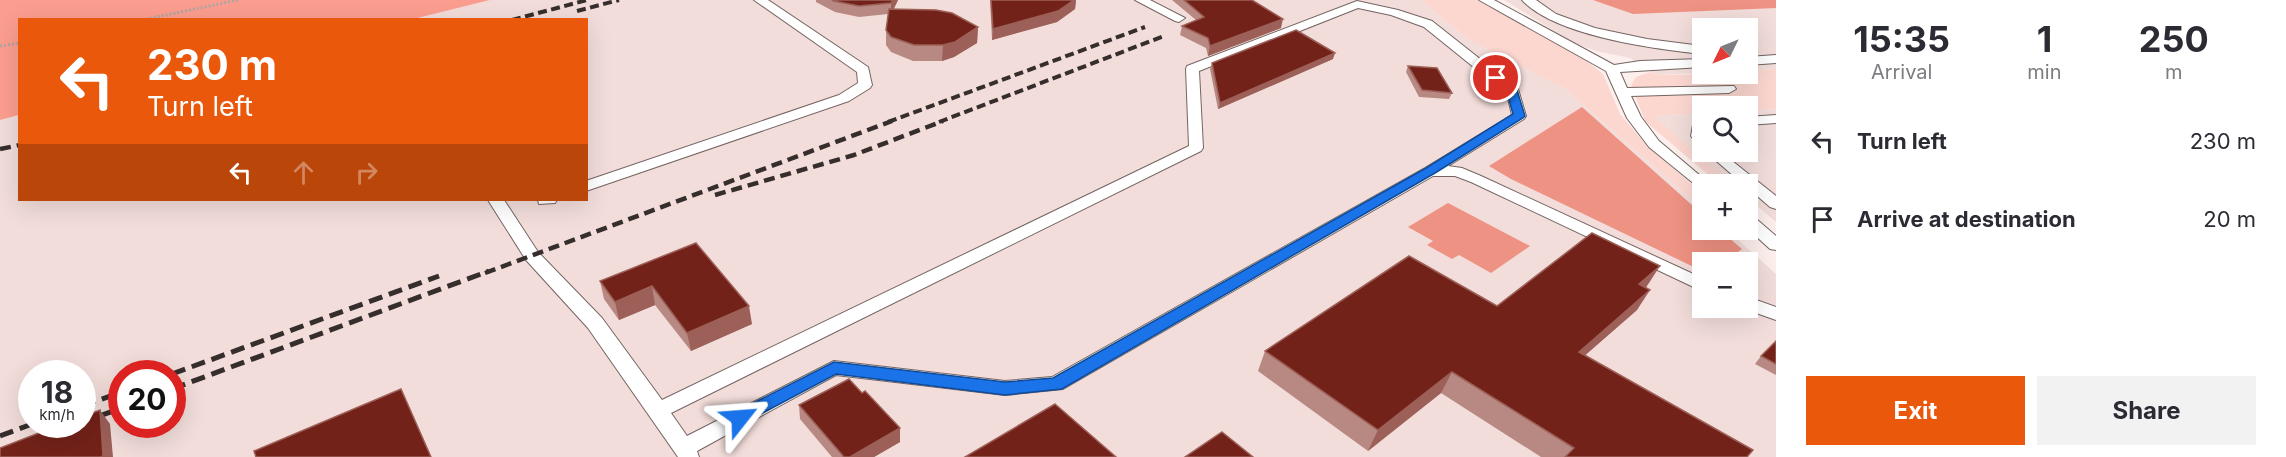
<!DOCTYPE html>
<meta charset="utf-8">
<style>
:root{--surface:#fff;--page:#f2f2f3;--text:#2b2b33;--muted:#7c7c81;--accent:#ea580c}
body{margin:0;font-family:Inter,sans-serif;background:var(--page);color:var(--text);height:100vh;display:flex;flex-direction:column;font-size:22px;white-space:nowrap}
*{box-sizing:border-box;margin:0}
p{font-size:20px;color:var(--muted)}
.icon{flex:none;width:33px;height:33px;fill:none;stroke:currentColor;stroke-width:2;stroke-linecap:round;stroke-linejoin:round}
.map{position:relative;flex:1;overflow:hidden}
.sheet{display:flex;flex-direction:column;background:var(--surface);width:510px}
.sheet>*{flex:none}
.top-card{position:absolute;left:18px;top:18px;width:570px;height:183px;border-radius:0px;box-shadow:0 6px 24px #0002;background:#ea580c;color:#fff;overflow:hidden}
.needle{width:39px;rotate:227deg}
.fabs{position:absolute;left:1692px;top:18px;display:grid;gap:12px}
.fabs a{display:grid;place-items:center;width:66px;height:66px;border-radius:0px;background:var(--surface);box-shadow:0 6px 24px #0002;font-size:30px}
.speed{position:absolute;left:18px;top:360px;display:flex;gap:12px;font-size:30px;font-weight:700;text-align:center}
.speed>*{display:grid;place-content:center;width:78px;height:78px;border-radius:50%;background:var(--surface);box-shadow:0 6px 24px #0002;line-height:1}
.speed small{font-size:15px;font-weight:400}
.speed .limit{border:9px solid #d22;background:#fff;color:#111}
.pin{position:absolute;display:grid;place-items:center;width:51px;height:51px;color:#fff;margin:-26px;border:3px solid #fff;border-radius:50%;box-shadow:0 2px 6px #0007}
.me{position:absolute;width:66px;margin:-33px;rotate:62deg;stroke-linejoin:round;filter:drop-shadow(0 0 4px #0008)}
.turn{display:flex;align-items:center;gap:21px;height:126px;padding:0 30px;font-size:27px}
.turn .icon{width:78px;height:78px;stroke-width:2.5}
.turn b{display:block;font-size:42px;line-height:51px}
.lanes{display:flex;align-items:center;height:57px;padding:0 30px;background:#0003;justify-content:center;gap:30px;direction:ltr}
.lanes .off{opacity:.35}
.eta{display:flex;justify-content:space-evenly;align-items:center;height:102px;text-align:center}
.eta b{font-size:36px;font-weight:700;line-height:42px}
.cta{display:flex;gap:12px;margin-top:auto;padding:12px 30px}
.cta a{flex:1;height:69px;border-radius:0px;background:var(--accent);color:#fff;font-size:24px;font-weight:700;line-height:69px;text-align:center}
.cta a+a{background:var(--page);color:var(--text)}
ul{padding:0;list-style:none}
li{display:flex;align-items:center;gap:18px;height:78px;padding:0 30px}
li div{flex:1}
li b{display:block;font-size:22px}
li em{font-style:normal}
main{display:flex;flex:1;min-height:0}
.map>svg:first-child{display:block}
</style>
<main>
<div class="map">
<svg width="1776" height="457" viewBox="0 0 1776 457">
<rect width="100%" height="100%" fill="#fdefec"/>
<g fill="#f2ddda" fill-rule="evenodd">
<path d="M490,0H1420L1471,41L1564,88L1702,208V230H1727L1776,274V457H0V120L19,115L20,200H586V20L409,19ZM1702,262H1748V308H1702ZM32,374H82V424H32ZM122,374H172V424H122Z"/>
<polygon points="1504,0 1776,0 1776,69 1748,71 1748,28 1702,28 1702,73 1656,75 1630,58 1596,51 1572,42"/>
<polygon points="1776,109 1776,222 1748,198 1748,184 1732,184 1652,116 1702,113 1702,152 1748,152 1748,111"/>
</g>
<g fill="#fbd7d0">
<polygon points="1420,0 1477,0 1579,55 1603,74 1620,114 1648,147 1702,193 1702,208 1564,88 1471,41"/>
<polygon points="1776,69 1776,109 1748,111 1748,106 1702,106 1702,113 1653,116 1732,184 1719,184 1645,121 1631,85 1636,77 1650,72 1656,75 1748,74 1748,71"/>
</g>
<polygon fill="#fc9e8f" points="0,0 490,0 409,20 20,20 19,115 0,120"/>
<g fill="#ee9283">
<polygon points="1593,0 1776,0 1776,8 1633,14"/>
<polygon points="1582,107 1702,214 1702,230 1720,230 1742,249 1725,262 1702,262 1702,271 1511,179 1489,166"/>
<polygon points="1448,203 1530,246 1491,273 1459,255 1452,259 1427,245 1433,241 1408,227"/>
</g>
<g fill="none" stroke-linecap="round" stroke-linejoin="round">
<g stroke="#746562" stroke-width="2">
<g id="service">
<polygon points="754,0 768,0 868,67 872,85 870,88 849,101 586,191 586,181 839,95 858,83 857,72"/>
<polygon points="1135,0 1150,0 1185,18 1179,22 1175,21"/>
<polygon points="1479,0 1494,0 1614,65 1640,61 1702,59 1702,67 1620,72 1627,88 1734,86 1736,89 1729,93 1631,96 1641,117 1659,141 1710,184 1702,184 1702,189 1698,187 1649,147 1627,118 1606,71"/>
<path d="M1522,0H1536L1556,14L1595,28L1647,39L1702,46V54C1655,49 1555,36 1522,0Z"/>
<path d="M1357,1L1398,10L1432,21L1518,89L1526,116L1524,119L1448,166L1462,168L1481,176L1702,278V291L1471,182L1455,176H1433L1063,389L1005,395L836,375L697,451L699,457H678L588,328L526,260L488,200H504L538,252L602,318L662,400L1189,146L1186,69L1187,66ZM1358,8L1391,15L1424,27L1507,94L1512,115L1425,168L1052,377L1005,381L834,361L687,436L671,413L1201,151L1203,148L1199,71Z"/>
<polygon points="1776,55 1776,63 1748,65 1748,57"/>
<polygon points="1776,115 1776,123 1748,125 1748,117"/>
<polygon points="1702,121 1702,145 1697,144 1691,136 1693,125"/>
<polygon points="1706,152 1721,152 1776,196 1776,209 1770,207 1748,188 1748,184 1743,184"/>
<polygon points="538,200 557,200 555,203 539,204"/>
<polygon points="1748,216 1754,217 1776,236 1776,250 1770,249 1748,229"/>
<polygon points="1748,297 1776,307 1776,320 1742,308 1748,308"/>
</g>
</g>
<g stroke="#b0a5a3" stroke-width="3" stroke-dasharray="2 2" stroke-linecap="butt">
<polyline points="142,20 238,0"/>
<polyline points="0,46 20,43"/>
</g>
<use href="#service" fill="#fff" fill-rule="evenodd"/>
<g stroke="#352e2d" stroke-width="4" stroke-dasharray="9 4.5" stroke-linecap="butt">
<polyline points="577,11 619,0"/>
<polyline points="512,20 587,0"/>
<polyline points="888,122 1145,27"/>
<polyline points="939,122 1164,36"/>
</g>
<g stroke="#352e2d" stroke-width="4.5" stroke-dasharray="11 6" stroke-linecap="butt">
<polyline points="0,149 20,145"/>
<polyline points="715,195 854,155 943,121"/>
<polyline points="485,273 892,121"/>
</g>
<g stroke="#352e2d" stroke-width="5" stroke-dasharray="14 7" stroke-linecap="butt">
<polyline points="172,374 439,276"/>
<polyline points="172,389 489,271"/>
<polyline points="82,406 122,392"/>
<polyline points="82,422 122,408"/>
<polyline points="0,436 32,424"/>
</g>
</g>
<g fill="#b88882">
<polygon points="816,0 898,0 894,9 978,27 977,43 954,57 942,61 913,61 891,52 886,45 886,30 888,14 859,17 835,12 816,2"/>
<polygon points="990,0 1076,0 1075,9 1057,22 992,40"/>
<polygon points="1172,0 1252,0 1281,28 1208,56 1206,48 1180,35 1182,26 1196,20"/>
<polygon points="1333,59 1218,109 1210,69 1212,63"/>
<polygon points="1408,66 1452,93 1449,99 1419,97 1406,72"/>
<polygon points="696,243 752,324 691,351 655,305 619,320 604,299 600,281"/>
<polygon points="1647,286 1646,288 1637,310 1585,355 1747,457 1541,457 1441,393 1368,451 1258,371 1265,351 1497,306"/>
<polygon points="1776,341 1776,375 1755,364 1761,356"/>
<polygon points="862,393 900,428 900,442 874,457 832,457 800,419 799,405"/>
</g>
<g fill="#9c6058">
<polygon points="893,0 898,0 891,14 891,3"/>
<polygon points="1074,0 1076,0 1075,9 1057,22 992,40 993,29"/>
<polygon points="1283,19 1281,28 1208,56 1210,46"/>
<polygon points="978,27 977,43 954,57 942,61 943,45"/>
<polygon points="1335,53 1333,59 1218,109 1220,103"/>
<polygon points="1660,266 1647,286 1626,304 1639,284"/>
<polygon points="652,286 655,305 619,320 615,302"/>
<polygon points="1650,290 1637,310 1566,372 1579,352"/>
<polygon points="749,306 752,324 691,351 687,333"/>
<polygon points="1452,372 1441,393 1368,451 1378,430"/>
<polygon points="100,410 110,424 113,457 100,457"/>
<polygon points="900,428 900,442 874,457 850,457"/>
</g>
<g fill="#732219" stroke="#9c6058" stroke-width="1.5">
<polygon points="832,0 893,0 891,3 859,6 834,1"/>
<polygon points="991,0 1074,0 1058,11 993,29"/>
<polygon points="1184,0 1252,0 1283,19 1210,46 1208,38 1182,26 1204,17"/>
<polygon points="889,9 936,10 952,13 978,27 955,42 943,45 914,45 891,37 886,30"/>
<polygon points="1296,30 1335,53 1220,103 1212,63"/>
<polygon points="1408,66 1437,68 1452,93 1422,90"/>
<polygon points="1592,233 1660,266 1639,284 1650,290 1579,352 1753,450 1747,457 1565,457 1574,448 1452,372 1378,430 1265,351 1409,256 1497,306"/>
<polygon points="696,243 749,306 687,333 652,286 615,302 600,281"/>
<polygon points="1776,341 1776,364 1761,356"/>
<polygon points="849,379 862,393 865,391 900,428 850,457 844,457 799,405"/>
<polygon points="401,389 431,457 256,457 254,451"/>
<polygon points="1055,404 1116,457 965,457"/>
<polygon points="100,410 103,456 100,457 0,457 0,448 62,424 82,424 82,417"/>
<polygon points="1222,432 1253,457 1185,457"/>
</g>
<polygon fill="#1a73e8" stroke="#114b97" stroke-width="1.5" points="1496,75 1517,90 1525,116 1523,118 1435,173 1062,389 1005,395 836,374 746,422 740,424 734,422 731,418 734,413 834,362 1005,382 1053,378 1426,168 1513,114 1507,93 1490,78"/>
</svg>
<div class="fabs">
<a><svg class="needle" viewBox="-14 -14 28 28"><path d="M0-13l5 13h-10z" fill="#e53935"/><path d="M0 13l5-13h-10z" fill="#7c7c81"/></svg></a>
<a><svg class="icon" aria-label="search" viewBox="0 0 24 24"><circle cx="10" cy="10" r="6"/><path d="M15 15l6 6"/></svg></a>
<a>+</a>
<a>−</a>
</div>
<div class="speed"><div>18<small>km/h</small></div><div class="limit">20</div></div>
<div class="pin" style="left:1496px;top:78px;background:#d93025"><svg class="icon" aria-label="arrive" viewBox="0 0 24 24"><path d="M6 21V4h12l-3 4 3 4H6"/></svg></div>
<svg class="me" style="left:740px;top:418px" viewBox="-20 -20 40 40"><path d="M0-17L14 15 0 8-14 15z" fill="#1a73e8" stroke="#fff" stroke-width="4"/></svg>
<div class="top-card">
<div class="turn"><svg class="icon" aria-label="left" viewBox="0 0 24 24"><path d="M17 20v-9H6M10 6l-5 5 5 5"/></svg><div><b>230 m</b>Turn left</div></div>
<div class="lanes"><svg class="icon" aria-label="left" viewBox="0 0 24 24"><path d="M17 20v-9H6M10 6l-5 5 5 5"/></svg><svg class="icon off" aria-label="ahead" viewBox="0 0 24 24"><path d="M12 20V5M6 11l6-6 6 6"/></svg><svg class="icon off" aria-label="right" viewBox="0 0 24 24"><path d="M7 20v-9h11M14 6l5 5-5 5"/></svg></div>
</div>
</div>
<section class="sheet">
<div class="eta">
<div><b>15:35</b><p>Arrival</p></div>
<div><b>1</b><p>min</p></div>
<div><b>250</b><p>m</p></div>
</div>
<ul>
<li><svg class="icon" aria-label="left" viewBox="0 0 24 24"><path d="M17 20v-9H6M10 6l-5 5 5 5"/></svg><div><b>Turn left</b></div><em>230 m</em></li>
<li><svg class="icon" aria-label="arrive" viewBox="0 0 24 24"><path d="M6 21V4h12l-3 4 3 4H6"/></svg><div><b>Arrive at destination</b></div><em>20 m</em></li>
</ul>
<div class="cta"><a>Exit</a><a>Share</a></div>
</section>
</main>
